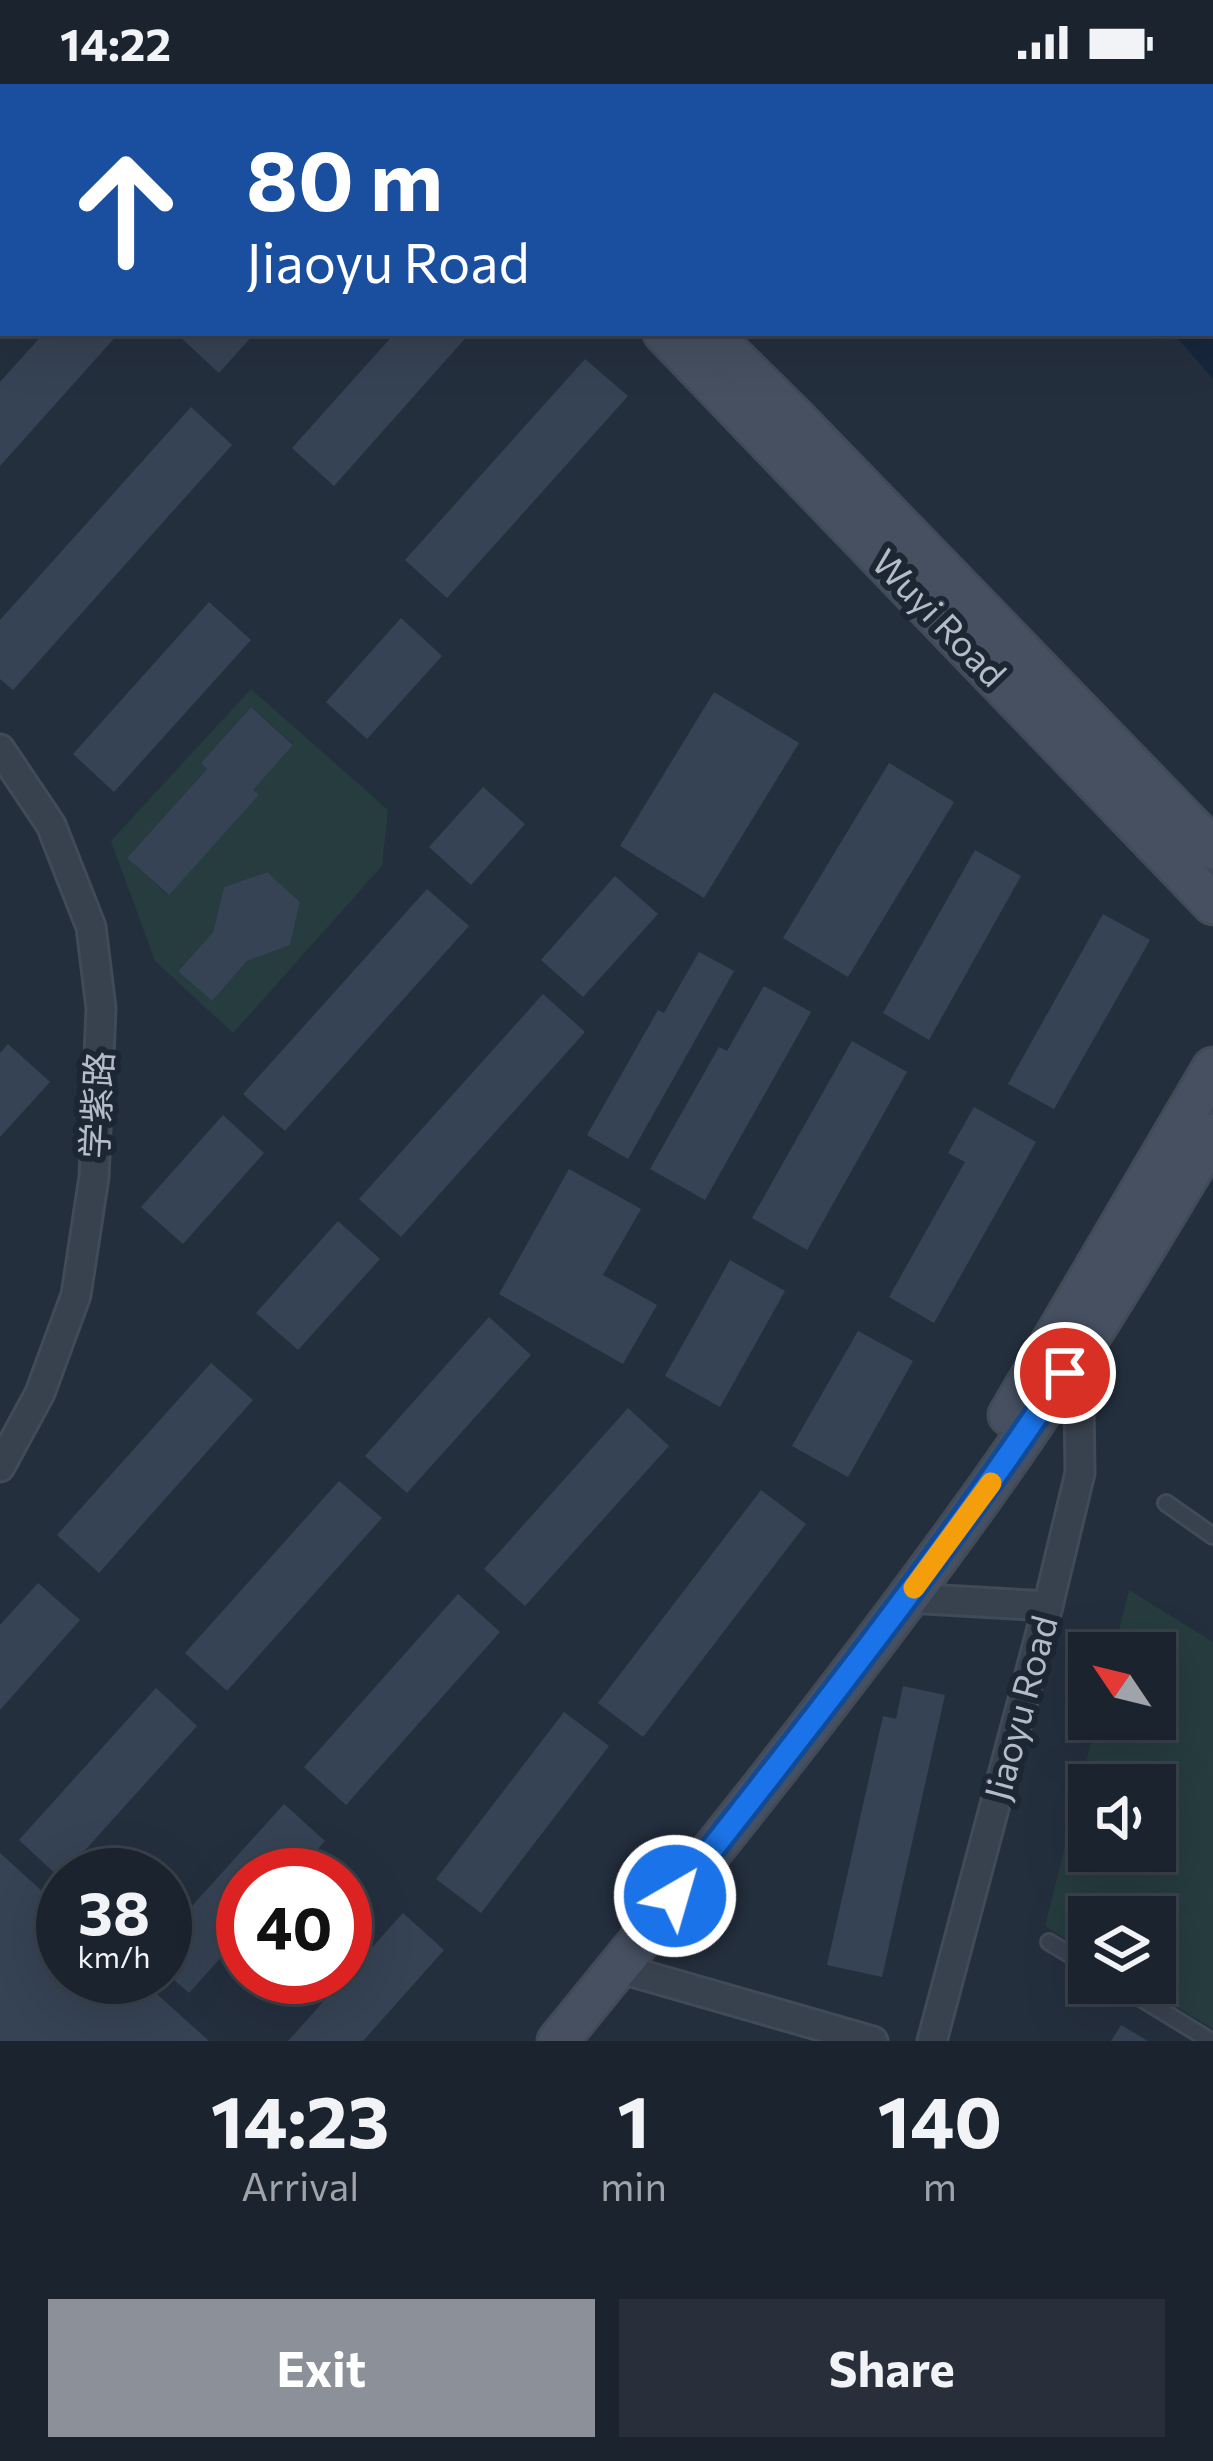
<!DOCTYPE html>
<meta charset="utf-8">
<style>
:root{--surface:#1b232e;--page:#282f3a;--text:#f1f3f6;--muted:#a0a4aa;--line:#39404a;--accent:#8c9099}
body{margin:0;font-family:Commissioner,"Noto Sans SC",sans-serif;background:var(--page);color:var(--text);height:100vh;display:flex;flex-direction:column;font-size:45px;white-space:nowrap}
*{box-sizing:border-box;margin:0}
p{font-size:39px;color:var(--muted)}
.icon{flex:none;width:66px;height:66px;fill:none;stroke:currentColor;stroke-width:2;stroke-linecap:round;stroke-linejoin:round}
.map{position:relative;height:1957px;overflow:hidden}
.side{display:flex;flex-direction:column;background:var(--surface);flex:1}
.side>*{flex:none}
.top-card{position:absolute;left:0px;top:0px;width:1215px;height:252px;box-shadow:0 12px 48px #0002,0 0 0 3px var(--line);background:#1a4fa0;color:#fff;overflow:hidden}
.needle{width:78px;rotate:305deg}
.tools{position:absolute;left:1068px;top:1548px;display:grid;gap:24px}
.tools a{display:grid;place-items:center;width:108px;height:108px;border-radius:0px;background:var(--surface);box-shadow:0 12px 48px #0002,0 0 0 3px var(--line);font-size:60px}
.speed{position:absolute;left:36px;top:1764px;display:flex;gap:24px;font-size:60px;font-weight:700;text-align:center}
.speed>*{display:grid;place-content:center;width:156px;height:156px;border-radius:50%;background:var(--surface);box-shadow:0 12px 48px #0002,0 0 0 3px var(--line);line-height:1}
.speed small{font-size:30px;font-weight:400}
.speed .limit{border:18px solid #d22;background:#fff;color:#111}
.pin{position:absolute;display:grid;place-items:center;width:102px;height:102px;color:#fff;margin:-51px;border:6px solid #fff;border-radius:50%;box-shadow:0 3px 12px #0007}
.me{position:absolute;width:132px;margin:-66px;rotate:38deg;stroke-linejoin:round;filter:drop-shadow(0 0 9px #0008)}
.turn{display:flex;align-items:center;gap:42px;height:252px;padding:0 48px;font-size:54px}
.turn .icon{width:156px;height:156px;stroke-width:2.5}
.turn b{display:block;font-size:84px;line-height:102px}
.eta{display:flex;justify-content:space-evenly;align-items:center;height:204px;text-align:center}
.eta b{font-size:72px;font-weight:700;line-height:84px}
.primary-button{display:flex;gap:24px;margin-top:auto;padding:24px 48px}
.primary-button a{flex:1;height:138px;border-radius:0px;background:var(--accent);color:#fff;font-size:48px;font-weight:700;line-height:138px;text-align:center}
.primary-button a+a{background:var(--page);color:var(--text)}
.status{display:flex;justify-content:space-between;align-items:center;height:84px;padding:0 60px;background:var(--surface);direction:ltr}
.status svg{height:33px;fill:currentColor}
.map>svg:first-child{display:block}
</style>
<div class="status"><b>14:22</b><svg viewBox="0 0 49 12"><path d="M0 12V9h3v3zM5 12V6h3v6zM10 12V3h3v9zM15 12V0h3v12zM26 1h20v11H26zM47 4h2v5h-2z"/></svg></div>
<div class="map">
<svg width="1213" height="1957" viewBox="0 0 1213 1957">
<rect width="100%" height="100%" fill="#242f3e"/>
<g fill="#263c3f" fill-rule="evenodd">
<path d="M251,605L388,726L382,782L233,949L155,877L111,757ZM251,623L293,660L253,706L258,712L168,811L127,774L207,685L201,679ZM266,788L300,818L290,861L247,877L211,916L178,886L213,848L224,803Z"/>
<path d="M1129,1506L1213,1558V1945L1138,1899H1155V1833H1089V1869L1045,1842L1097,1635H1155V1569H1113ZM1089,1701H1155V1767H1089Z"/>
</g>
<polygon fill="#17263c" points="1212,185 1213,186 1213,295 1173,249 1212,249"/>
<g fill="#364354">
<polygon points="44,249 119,249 0,382 0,298"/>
<polygon points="180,249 255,249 219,289 178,251"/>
<polygon points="395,249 470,249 334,402 292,364"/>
<polygon points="585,275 628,312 447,514 405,476"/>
<polygon points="191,323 232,361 13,606 0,595 0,536"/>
<polygon points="209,518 251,556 114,708 73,670"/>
<polygon points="401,534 442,572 367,655 326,618"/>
<polygon points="714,608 799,659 704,814 620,762"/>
<polygon points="251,623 293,661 253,706 259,711 169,811 127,774 207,685 201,679"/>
<polygon points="889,679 954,718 848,893 783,854"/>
<polygon points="483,703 525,740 471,801 429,763"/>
<polygon points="975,766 1021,792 929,956 883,929"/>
<polygon points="267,788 300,818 290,861 247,877 212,917 178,887 213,848 224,803"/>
<polygon points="615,792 658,830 583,913 541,876"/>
<polygon points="427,805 469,842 285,1047 243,1010"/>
<polygon points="1103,830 1150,856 1054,1025 1008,1000"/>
<polygon points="699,868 734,887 628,1075 587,1051 658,926 664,929"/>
<polygon points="764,902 811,928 705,1116 650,1085 719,963 727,967"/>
<polygon points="543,910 585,948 401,1153 359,1115"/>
<polygon points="852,957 907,988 807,1166 752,1134"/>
<polygon points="8,960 50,998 0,1053 0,969"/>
<polygon points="974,1023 1036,1058 934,1239 889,1213 965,1078 948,1069"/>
<polygon points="223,1031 264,1069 183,1160 141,1123"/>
<polygon points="569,1085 641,1125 603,1191 657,1221 623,1280 499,1210"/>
<polygon points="338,1137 380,1175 298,1266 256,1229"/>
<polygon points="730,1176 785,1207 720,1323 665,1292"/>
<polygon points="489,1233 531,1271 407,1409 365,1372"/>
<polygon points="858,1247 913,1277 848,1393 792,1362"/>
<polygon points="211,1279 253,1316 99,1489 57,1451"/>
<polygon points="628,1324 669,1362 525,1522 484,1485"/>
<polygon points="339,1397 382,1434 227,1607 185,1569"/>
<polygon points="761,1406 806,1440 643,1653 598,1619"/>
<polygon points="38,1499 80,1536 0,1626 0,1541"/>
<polygon points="458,1510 500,1548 346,1721 304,1683"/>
<polygon points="903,1602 945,1611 882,1893 827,1881 883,1632 896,1635"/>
<polygon points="156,1604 197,1642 60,1794 19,1756"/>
<polygon points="564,1628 609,1662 481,1829 436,1795"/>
<polygon points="284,1720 325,1757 295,1791 243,1791 243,1849 189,1909 165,1888 165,1852"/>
<polygon points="0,1769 63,1826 63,1893 138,1893 209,1957 0,1957"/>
<polygon points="403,1829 444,1866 363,1957 288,1957"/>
<polygon points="1121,1941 1148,1957 1111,1957"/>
</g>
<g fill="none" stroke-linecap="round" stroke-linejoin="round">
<g stroke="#414a57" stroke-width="20">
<g id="lane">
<polyline points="1166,1419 1213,1452"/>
<polyline points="1049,1858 1089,1882"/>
<polyline points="1116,1899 1211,1957"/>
</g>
</g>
<g stroke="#414a57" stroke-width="33">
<g id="street">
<polyline points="0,665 51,741 91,843 101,924 94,1093 76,1211 40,1309 0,1383"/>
<polyline points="907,1514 1048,1522"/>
<polyline points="618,1884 873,1957"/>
<polyline points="932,1957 1048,1522 1080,1389 1079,1318 1065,1289"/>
</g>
</g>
<g stroke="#414a57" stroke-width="45">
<g id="secondary">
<polyline points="415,0 418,3"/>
<polyline points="456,0 460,3"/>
<polyline points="664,249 1213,820"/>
<polyline points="709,249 795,334 1213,765"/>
<polyline points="1009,1331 1213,984"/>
<path d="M558,1957C702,1781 845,1603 978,1418C1063,1300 1139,1175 1213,1050"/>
</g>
</g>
<use href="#lane" stroke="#38414e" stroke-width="14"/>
<use href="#street" stroke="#38414e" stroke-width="27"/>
<use href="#secondary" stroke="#465061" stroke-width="39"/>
</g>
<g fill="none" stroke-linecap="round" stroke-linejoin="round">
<g stroke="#114b97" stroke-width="30">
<path id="route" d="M675,1812C810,1641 944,1470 1065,1289"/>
</g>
<use href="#route" stroke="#1a73e8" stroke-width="21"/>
<polyline stroke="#f59e0b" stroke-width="21" points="914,1504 991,1399"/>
</g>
<g text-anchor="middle" stroke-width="12" stroke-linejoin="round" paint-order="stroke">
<g font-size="36" fill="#b4bcc9" stroke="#1d2633">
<text transform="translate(939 534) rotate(46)" y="13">Wuyi Road</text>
<text transform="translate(97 1021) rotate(-87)" y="13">学紫路</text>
<text transform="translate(1021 1624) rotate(-75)" y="13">Jiaoyu Road</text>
</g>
</g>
</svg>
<div class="tools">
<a><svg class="needle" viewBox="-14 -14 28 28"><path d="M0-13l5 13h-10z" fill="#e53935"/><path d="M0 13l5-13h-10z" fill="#a0a4aa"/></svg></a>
<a><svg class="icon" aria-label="sound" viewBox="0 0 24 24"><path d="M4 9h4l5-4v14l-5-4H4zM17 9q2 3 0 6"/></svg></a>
<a><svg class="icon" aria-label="layers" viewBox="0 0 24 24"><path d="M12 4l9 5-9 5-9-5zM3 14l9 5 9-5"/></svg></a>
</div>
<div class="speed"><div>38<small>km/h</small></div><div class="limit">40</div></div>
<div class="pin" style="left:1065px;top:1289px;background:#d93025"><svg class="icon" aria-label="arrive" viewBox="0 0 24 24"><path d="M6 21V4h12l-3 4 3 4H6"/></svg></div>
<svg class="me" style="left:675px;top:1812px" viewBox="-20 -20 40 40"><circle r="17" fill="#1a73e8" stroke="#fff" stroke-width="3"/><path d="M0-11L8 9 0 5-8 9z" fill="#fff"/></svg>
<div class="top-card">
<div class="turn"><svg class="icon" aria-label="ahead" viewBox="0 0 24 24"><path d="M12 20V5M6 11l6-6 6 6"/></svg><div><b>80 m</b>Jiaoyu Road</div></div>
</div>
</div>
<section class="side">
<div class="eta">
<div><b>14:23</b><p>Arrival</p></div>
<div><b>1</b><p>min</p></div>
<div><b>140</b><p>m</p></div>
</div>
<div class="primary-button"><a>Exit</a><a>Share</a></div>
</section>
